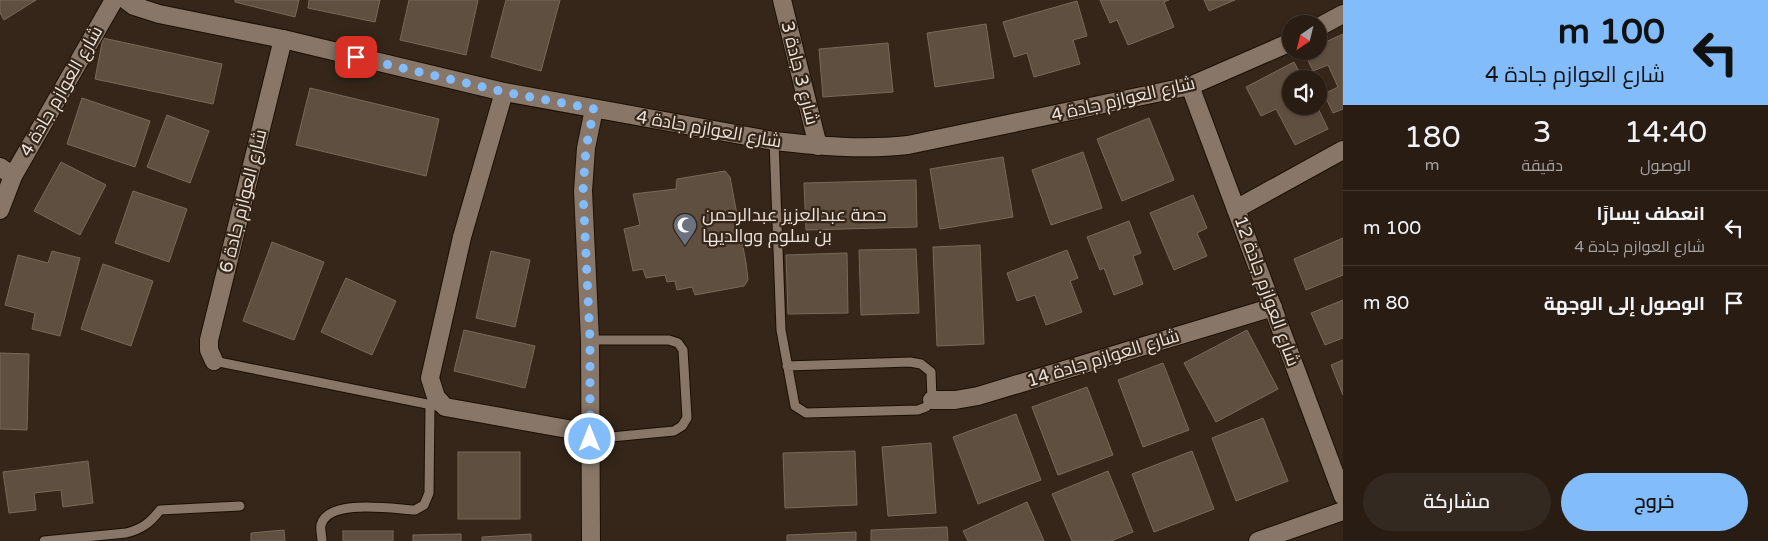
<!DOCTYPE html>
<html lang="ar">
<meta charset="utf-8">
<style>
:root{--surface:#281c13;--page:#342921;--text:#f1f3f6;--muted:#a5a1a0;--line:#443a33;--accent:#83bcfb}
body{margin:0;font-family:"Varela Round",Cairo,sans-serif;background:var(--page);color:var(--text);direction:rtl;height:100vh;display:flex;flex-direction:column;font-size:19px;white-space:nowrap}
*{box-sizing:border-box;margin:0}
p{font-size:16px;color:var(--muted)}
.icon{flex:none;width:28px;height:28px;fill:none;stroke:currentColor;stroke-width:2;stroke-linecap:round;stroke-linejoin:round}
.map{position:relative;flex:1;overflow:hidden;direction:ltr}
.panel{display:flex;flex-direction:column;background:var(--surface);width:425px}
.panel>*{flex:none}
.hud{background:#83bcfb;color:#111;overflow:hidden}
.needle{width:32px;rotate:215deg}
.fabs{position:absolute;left:1282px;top:15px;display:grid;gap:10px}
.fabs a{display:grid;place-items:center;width:45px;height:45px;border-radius:50%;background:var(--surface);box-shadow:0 1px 4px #0004,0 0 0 1px var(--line);font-size:25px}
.pin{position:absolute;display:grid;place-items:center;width:42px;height:42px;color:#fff;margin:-21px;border-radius:10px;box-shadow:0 2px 8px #0006}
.me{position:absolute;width:55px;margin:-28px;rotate:0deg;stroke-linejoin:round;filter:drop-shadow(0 0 4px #0008)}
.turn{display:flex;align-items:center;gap:18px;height:105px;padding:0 20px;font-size:22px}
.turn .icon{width:65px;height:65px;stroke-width:2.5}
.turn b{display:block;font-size:35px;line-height:42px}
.eta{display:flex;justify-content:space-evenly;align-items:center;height:85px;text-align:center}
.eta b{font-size:30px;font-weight:600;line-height:35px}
.primary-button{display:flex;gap:10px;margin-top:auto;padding:10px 20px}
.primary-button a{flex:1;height:58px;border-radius:30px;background:var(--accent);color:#111;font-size:20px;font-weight:600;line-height:58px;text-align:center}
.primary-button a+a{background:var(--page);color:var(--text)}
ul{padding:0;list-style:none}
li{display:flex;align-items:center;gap:15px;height:75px;padding:0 20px;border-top:1px solid var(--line)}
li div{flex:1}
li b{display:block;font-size:19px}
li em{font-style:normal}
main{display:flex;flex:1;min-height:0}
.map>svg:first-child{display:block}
</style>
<main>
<section class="panel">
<div class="hud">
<div class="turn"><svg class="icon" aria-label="left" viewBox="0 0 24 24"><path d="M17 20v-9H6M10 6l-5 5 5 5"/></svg><div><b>100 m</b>شارع العوازم جادة 4</div></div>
</div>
<div class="eta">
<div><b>14:40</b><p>الوصول</p></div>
<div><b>3</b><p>دقيقة</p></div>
<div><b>180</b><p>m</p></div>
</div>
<ul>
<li><svg class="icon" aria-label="left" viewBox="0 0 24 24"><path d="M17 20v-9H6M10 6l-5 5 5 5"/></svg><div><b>انعطف يسارًا</b><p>شارع العوازم جادة 4</p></div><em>100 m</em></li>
<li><svg class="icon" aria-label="arrive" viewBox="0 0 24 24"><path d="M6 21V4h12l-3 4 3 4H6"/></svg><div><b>الوصول إلى الوجهة</b></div><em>80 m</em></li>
</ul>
<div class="primary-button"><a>خروج</a><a>مشاركة</a></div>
</section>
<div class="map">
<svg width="1343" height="541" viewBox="0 0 1343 541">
<rect width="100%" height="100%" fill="#352619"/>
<g fill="#5f4f41" stroke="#7a695a">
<polygon points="0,0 36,0 4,20 0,13"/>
<polygon points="235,0 299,0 295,17 235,2"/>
<polygon points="309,0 380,0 375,22 308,8"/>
<polygon points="409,0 478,0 466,55 400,40"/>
<polygon points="506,0 560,0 541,71 491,57"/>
<polygon points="1100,0 1169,0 1164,2 1174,27 1128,45 1117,20 1110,23"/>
<polygon points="1204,0 1235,0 1209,11"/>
<polygon points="1077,1 1087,36 1073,40 1080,64 1034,77 1027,53 1014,57 1003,22"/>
<polygon points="986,24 994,78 935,87 927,33"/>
<polygon points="1343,34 1343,109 1333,113 1324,94 1338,87 1328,65 1313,71 1304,52 1319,51 1319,45"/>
<polygon points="103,38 222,64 213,104 95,79"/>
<polygon points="888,43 893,92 823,97 819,49"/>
<polygon points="1294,62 1303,79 1291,79 1291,106 1317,106 1328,129 1295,145 1276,109 1261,116 1246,87"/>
<polygon points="310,88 439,119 426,176 296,145"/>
<polygon points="82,98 150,121 135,167 67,144"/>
<polygon points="167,115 209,131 190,183 147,167"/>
<polygon points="1149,118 1174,180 1122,201 1097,139"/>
<polygon points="1083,152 1102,208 1051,225 1032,170"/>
<polygon points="1003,157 1013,217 940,229 930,169"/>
<polygon points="61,162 106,185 80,235 34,211"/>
<polygon points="725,171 730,177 746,263 748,280 744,286 695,295 692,287 677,290 675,281 667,282 665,275 646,278 643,269 633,271 624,229 640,225 633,194 676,189 677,179"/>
<polygon points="916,180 917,227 806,230 804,183"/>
<polygon points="133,191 187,209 169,262 115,243"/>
<polygon points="1193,195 1207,228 1197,233 1207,256 1174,270 1150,213"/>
<polygon points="1129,221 1141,253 1133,256 1143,284 1114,295 1104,268 1100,270 1087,237"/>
<polygon points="1343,238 1343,275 1306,290 1294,259"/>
<polygon points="272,242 324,262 294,340 243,321"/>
<polygon points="980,245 984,344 937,346 933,247"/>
<polygon points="916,249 919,313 861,315 859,250"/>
<polygon points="1067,250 1078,278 1070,281 1082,312 1046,325 1035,295 1017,301 1007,273"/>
<polygon points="52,251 80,258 60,336 32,329 35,313 5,305 18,255 48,263"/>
<polygon points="491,251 530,260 515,327 476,318"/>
<polygon points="847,253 848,313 788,314 786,255"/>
<polygon points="103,264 153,281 131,346 81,329"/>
<polygon points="346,278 396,301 372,355 321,332"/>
<polygon points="1343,300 1343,338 1325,345 1311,313"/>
<polygon points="464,330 535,346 525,388 454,371"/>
<polygon points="1247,330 1278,389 1216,422 1184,363"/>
<polygon points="0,353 29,354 27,430 0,429"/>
<polygon points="1343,360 1343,395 1331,365"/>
<polygon points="1163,363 1189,430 1143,447 1118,380"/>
<polygon points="1087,387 1113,455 1058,475 1032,407"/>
<polygon points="1016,414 1041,480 978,504 953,437"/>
<polygon points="1263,418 1288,481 1236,501 1212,438"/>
<polygon points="931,443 936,513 888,516 882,447"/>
<polygon points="855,451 857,505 785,508 783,453"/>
<polygon points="1192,451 1214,509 1154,532 1132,474"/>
<rect x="458" y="452" width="62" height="67"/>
<polygon points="88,461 93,503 63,507 61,490 34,493 36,510 9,513 3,472"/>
<polygon points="1108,471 1133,532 1111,541 1072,541 1052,494"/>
<polygon points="1027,502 1044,541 968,541 963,531"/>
<polygon points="947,527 948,541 871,541 871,530"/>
<polygon points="284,530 285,541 251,541 251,533"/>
<rect x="343" y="531" width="50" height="10"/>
<polygon points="856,532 856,541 787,541 787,535"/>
<polygon points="461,534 461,541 413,541 413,535"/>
<polygon points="531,534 531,541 482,541 482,537"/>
</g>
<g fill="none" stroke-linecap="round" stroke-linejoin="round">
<g stroke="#1c0f04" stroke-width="11">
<g id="service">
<polyline points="774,141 781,330 795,406 806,413 918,410 926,407 932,400 931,372 921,364 910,362 787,366"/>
<polyline points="590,340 669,340 678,343 683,350 687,418 682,426 674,431 590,439"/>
<polyline points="214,361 442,407"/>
<path d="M44,541L126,533C142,529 150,523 160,510L240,506"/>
<path d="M322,541C322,536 320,530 321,525C328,498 393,509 415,510L424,505L429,493L430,405"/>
</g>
</g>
<g stroke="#1c0f04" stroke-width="20">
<g id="minor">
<path d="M126,0L134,6L159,14L283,39L504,92L774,141C819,146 863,150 908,145L1190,86L1291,42"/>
<polyline points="782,0 818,146"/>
<polyline points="1319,27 1343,14"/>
<polyline points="1190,86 1343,496"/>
<polyline points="504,92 462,237 430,378 436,397 445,407 590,433"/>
<polyline points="0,167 13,176"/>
<polyline points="1236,209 1343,150"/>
<polyline points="0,210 13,176 114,0"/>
<polyline points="214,361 209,350 209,340 283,39"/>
<polyline points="932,400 955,400 978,396 1273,307"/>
<polyline points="591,541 590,340 583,191 586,148 594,109"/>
<polyline points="1258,541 1343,511"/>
</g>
</g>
<use href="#service" stroke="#887768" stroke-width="9"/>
<use href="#minor" stroke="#887768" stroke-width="18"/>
</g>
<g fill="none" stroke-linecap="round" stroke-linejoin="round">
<polyline stroke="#83bcfb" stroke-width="9" stroke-dasharray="0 16.2" points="356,57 504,92 594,109 586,148 583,191 590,340 590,439"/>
</g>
<defs>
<g id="mosque-pin" transform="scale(1.25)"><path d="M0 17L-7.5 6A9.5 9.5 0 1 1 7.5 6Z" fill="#6b7280" stroke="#352619"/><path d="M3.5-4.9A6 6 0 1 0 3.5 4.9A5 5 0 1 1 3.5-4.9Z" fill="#fff"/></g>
</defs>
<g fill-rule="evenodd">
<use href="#mosque-pin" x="685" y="225"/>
</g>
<g text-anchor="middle" stroke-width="4.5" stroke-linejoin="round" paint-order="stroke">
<g font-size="18" fill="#ece2d9" stroke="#352619">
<text transform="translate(800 73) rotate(76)" y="6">شارع 3 جادة 3</text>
<text transform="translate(61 91) rotate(-60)" y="6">شارع العوازم جادة 4</text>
<text transform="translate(1123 99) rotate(-13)" y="6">شارع العوازم جادة 4</text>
<text transform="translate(709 129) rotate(10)" y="6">شارع العوازم جادة 4</text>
<text transform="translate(243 201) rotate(-76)" y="6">شارع العوازم جادة 6</text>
<text transform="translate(1267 291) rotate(70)" y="6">شارع العوازم جادة 12</text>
<text transform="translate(1103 358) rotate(-17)" y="6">شارع العوازم جادة 14</text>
</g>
<g font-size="18" fill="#ece2d9" stroke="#352619" text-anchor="start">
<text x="702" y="221">حصة عبدالعزيز عبدالرحمن<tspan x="702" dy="21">بن سلوم ووالديها</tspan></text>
</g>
</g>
</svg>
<div class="fabs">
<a><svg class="needle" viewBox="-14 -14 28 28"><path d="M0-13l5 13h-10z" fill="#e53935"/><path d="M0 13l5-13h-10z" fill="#a5a1a0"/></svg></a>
<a><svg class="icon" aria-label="sound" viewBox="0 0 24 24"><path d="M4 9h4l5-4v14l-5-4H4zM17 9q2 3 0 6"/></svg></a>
</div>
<div class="pin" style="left:356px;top:57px;background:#d93025"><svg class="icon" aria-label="arrive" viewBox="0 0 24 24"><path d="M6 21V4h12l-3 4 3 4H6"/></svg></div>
<svg class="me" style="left:590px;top:439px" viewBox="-20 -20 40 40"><circle r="17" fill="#83bcfb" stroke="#fff" stroke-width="3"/><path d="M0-11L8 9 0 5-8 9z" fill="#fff"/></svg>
</div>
</main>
